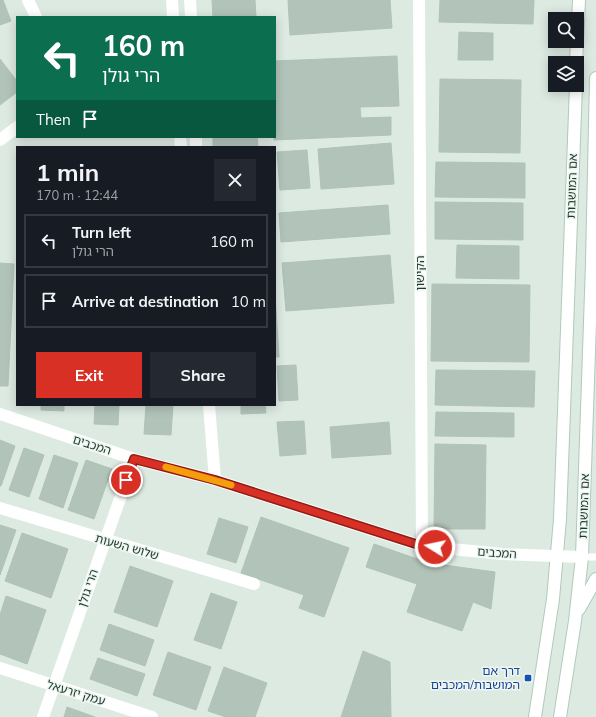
<!DOCTYPE html>
<meta charset="utf-8">
<style>
:root{--surface:#171b24;--page:#242831;--text:#f1f3f6;--muted:#9ea1a6;--line:#363941;--accent:#d93025}
body{margin:0;font-family:Mulish,"Noto Sans Hebrew",sans-serif;background:var(--page);color:var(--text);height:100vh;display:flex;flex-direction:column;font-size:15px;white-space:nowrap}
*{box-sizing:border-box;margin:0}
p{font-size:13px;color:var(--muted)}
.icon{flex:none;width:22px;height:22px;fill:none;stroke:currentColor;stroke-width:2;stroke-linecap:round;stroke-linejoin:round}
.map{position:relative;flex:1;overflow:hidden}
.sheet{position:absolute;left:16px;top:146px;width:260px;height:260px;display:flex;flex-direction:column;background:var(--surface);border-radius:0px;box-shadow:0 2px 10px #0003}
.sheet>*{flex:none}
.banner{position:absolute;left:16px;top:16px;width:260px;height:122px;border-radius:0px;box-shadow:0 2px 10px #0003;background:#0b6e4f;color:#fff;overflow:hidden}
.tools{position:absolute;left:548px;top:12px;display:grid;gap:8px}
.tools a{display:grid;place-items:center;width:36px;height:36px;border-radius:0px;background:var(--surface);box-shadow:0 2px 10px #0003;font-size:20px}
.pin{position:absolute;display:grid;place-items:center;width:34px;height:34px;color:#fff;margin:-17px;border:2px solid #fff;border-radius:50%;box-shadow:0 1px 4px #0007}
.me{position:absolute;width:44px;margin:-22px;rotate:280deg;stroke-linejoin:round;filter:drop-shadow(0 0 3px #0008)}
.turn{display:flex;align-items:center;gap:14px;height:84px;padding:0 20px;font-size:18px}
.turn .icon{width:52px;height:52px;stroke-width:2.5}
.turn b{display:block;font-size:28px;line-height:34px}
.then{display:flex;align-items:center;height:38px;padding:0 20px;background:#0003;gap:8px;font-size:15px}
.round{display:grid;place-items:center;flex:none;width:42px;height:42px;border-radius:0px;background:var(--page)}
.summary{display:flex;align-items:center;justify-content:space-between;height:68px;padding:0 20px}
h1{font-size:24px;font-weight:700;line-height:30px}
.cta{display:flex;gap:8px;margin-top:auto;padding:8px 20px}
.cta a{flex:1;height:46px;border-radius:0px;background:var(--accent);color:#fff;font-size:16px;font-weight:700;line-height:46px;text-align:center}
.cta a+a{background:var(--page);color:var(--text)}
ul{padding:0;list-style:none}
li{display:flex;align-items:center;gap:12px;height:54px;margin:0 8px 6px;padding:0 12px;border:2px solid var(--line);border-radius:0px}
li div{flex:1}
li b{display:block;font-size:15px}
li em{font-style:normal}
.map>svg:first-child{display:block}
</style>
<div class="map">
<svg width="596" height="717" viewBox="0 0 596 717">
<rect width="100%" height="100%" fill="#ddeae2"/>
<g fill="#b2c4ba" stroke="#afc3b7">
<polygon points="0,0 3,0 11,21 0,25"/>
<polygon points="212,0 255,0 256,17 213,17"/>
<polygon points="288,0 390,0 392,28 290,35"/>
<polygon points="440,0 534,0 533,24 439,22"/>
<polygon points="459,32 493,33 493,60 458,60"/>
<polygon points="397,56 399,106 360,107 361,118 391,117 391,135 274,140 275,61"/>
<polygon points="0,59 17,81 17,92 0,105"/>
<polygon points="440,79 521,80 520,153 439,152"/>
<polygon points="213,137 257,137 258,147 213,147"/>
<polygon points="391,143 394,184 321,189 318,149"/>
<polygon points="307,150 310,188 280,190 277,152"/>
<polygon points="436,162 525,163 525,198 435,197"/>
<polygon points="435,202 523,203 523,240 435,239"/>
<polygon points="388,205 390,234 281,242 279,213"/>
<polygon points="457,245 519,246 519,279 456,278"/>
<polygon points="390,255 394,303 286,311 282,263"/>
<polygon points="0,263 14,264 8,386 0,386"/>
<polygon points="432,284 530,285 529,362 431,361"/>
<polygon points="275,295 279,357 275,357"/>
<polygon points="296,365 298,400 279,401 277,366"/>
<polygon points="436,370 535,371 534,407 435,405"/>
<polygon points="41,405 64,405 64,411 41,410"/>
<polygon points="95,405 119,405 118,425 94,424"/>
<polygon points="146,405 173,405 171,435 144,434"/>
<polygon points="241,405 265,405 266,413 241,414"/>
<polygon points="436,412 514,413 514,437 435,436"/>
<polygon points="304,421 306,454 280,456 277,422"/>
<polygon points="389,422 391,454 332,458 330,427"/>
<polygon points="0,440 15,446 1,486 0,486"/>
<polygon points="435,444 486,445 485,529 434,529"/>
<polygon points="24,448 44,455 29,497 9,490"/>
<polygon points="54,455 78,463 63,508 39,499"/>
<polygon points="86,460 112,469 94,519 68,510"/>
<polygon points="261,517 349,548 324,617 299,608 304,595 241,573"/>
<polygon points="219,518 248,527 236,563 207,554"/>
<polygon points="0,525 16,530 0,575"/>
<polygon points="22,533 68,549 51,598 5,581"/>
<polygon points="374,544 429,563 495,572 491,609 473,602 462,631 407,612 417,584 366,567"/>
<polygon points="130,566 173,581 157,627 114,612"/>
<polygon points="211,593 237,602 221,649 194,640"/>
<polygon points="6,596 46,610 27,664 0,654 0,615"/>
<polygon points="109,624 154,640 145,666 100,650"/>
<polygon points="363,651 390,662 391,717 341,717"/>
<polygon points="168,652 211,667 196,710 153,695"/>
<polygon points="98,658 145,674 137,696 90,679"/>
<polygon points="224,667 267,683 255,717 226,717 208,711"/>
<polygon points="67,707 95,717 64,717"/>
</g>
<g fill="none" stroke-linecap="round" stroke-linejoin="round">
<g stroke="#afcabc" stroke-width="14">
<g id="secondary">
<polyline points="576,63 579,0"/>
<polyline points="579,609 596,579"/>
<polyline points="535,717 553,599 560,519 576,85"/>
<polyline points="560,717 575,621 582,557 592,263 596,78"/>
</g>
</g>
<polyline stroke="#fff" stroke-width="7" points="582,557 596,557"/>
<g stroke="#fff" stroke-width="12">
<polyline points="28,0 36,17"/>
<polyline points="172,0 173,17"/>
<polyline points="190,0 191,17"/>
<polyline points="419,0 422,546"/>
<polyline points="180,137 181,147"/>
<polyline points="196,137 196,147"/>
<polyline points="0,140 17,127"/>
<polyline points="209,405 215,480"/>
<polyline points="0,414 134,459 215,480 422,546 502,554 582,557"/>
<polyline points="0,508 254,584"/>
<polyline points="0,668 152,717"/>
<polyline points="43,717 134,459"/>
</g>
<use href="#secondary" stroke="#fff" stroke-width="12"/>
</g>
<g fill="none" stroke-linecap="round" stroke-linejoin="round">
<g stroke="#8d1f18" stroke-width="10">
<polyline id="route" points="126,480 134,459 215,480 422,546 435,547"/>
</g>
<use href="#route" stroke="#d93025" stroke-width="7"/>
<polyline stroke="#f59e0b" stroke-width="7" points="166,467 231,485"/>
</g>
<rect fill="#1a4fb4" stroke="#edf6f0" stroke-width="1.5" x="524" y="674" width="8" height="8" rx="2"/>
<g text-anchor="middle" stroke-width="3" stroke-linejoin="round" paint-order="stroke">
<g font-size="12" fill="#1e392d" stroke="#edf6f0">
<text transform="translate(572 186) rotate(-88)" y="4">אם המושבות</text>
<text transform="translate(420 273) rotate(-90)" y="4">הקישון</text>
<text transform="translate(92 445) rotate(18)" y="4">המכבים</text>
<text transform="translate(584 506) rotate(-88)" y="4">אם המושבות</text>
<text transform="translate(127 547) rotate(16)" y="4">שלוש השעות</text>
<text transform="translate(497 553) rotate(4)" y="4">המכבים</text>
<text transform="translate(88 588) rotate(-71)" y="4">הרי גולן</text>
<text transform="translate(76 693) rotate(17)" y="4">עמק יזרעאל</text>
</g>
<g font-size="12" fill="#164399" stroke="#edf6f0" text-anchor="end">
<text x="520" y="675">דרך אם<tspan x="520" dy="14">המושבות/המכבים</tspan></text>
</g>
</g>
</svg>
<div class="tools">
<a><svg class="icon" aria-label="search" viewBox="0 0 24 24"><circle cx="10" cy="10" r="6"/><path d="M15 15l6 6"/></svg></a>
<a><svg class="icon" aria-label="layers" viewBox="0 0 24 24"><path d="M12 4l9 5-9 5-9-5zM3 14l9 5 9-5"/></svg></a>
</div>
<div class="pin" style="left:126px;top:480px;background:#d93025"><svg class="icon" aria-label="arrive" viewBox="0 0 24 24"><path d="M6 21V4h12l-3 4 3 4H6"/></svg></div>
<svg class="me" style="left:435px;top:547px" viewBox="-20 -20 40 40"><circle r="17" fill="#d93025" stroke="#fff" stroke-width="3"/><path d="M0-11L8 9 0 5-8 9z" fill="#fff"/></svg>
<div class="banner">
<div class="turn"><svg class="icon" aria-label="left" viewBox="0 0 24 24"><path d="M17 20v-9H6M10 6l-5 5 5 5"/></svg><div><b>160 m</b>הרי גולן</div></div>
<div class="then">Then<svg class="icon" aria-label="arrive" viewBox="0 0 24 24"><path d="M6 21V4h12l-3 4 3 4H6"/></svg></div>
</div>
<section class="sheet">
<div class="summary"><div><h1>1 min</h1><p>170 m · 12:44</p></div><a class="round"><svg class="icon" aria-label="close" viewBox="0 0 24 24"><path d="M6 6l12 12M18 6L6 18"/></svg></a></div>
<ul>
<li><svg class="icon" aria-label="left" viewBox="0 0 24 24"><path d="M17 20v-9H6M10 6l-5 5 5 5"/></svg><div><b>Turn left</b><p>הרי גולן</p></div><em>160 m</em></li>
<li><svg class="icon" aria-label="arrive" viewBox="0 0 24 24"><path d="M6 21V4h12l-3 4 3 4H6"/></svg><div><b>Arrive at destination</b></div><em>10 m</em></li>
</ul>
<div class="cta"><a>Exit</a><a>Share</a></div>
</section>
</div>
